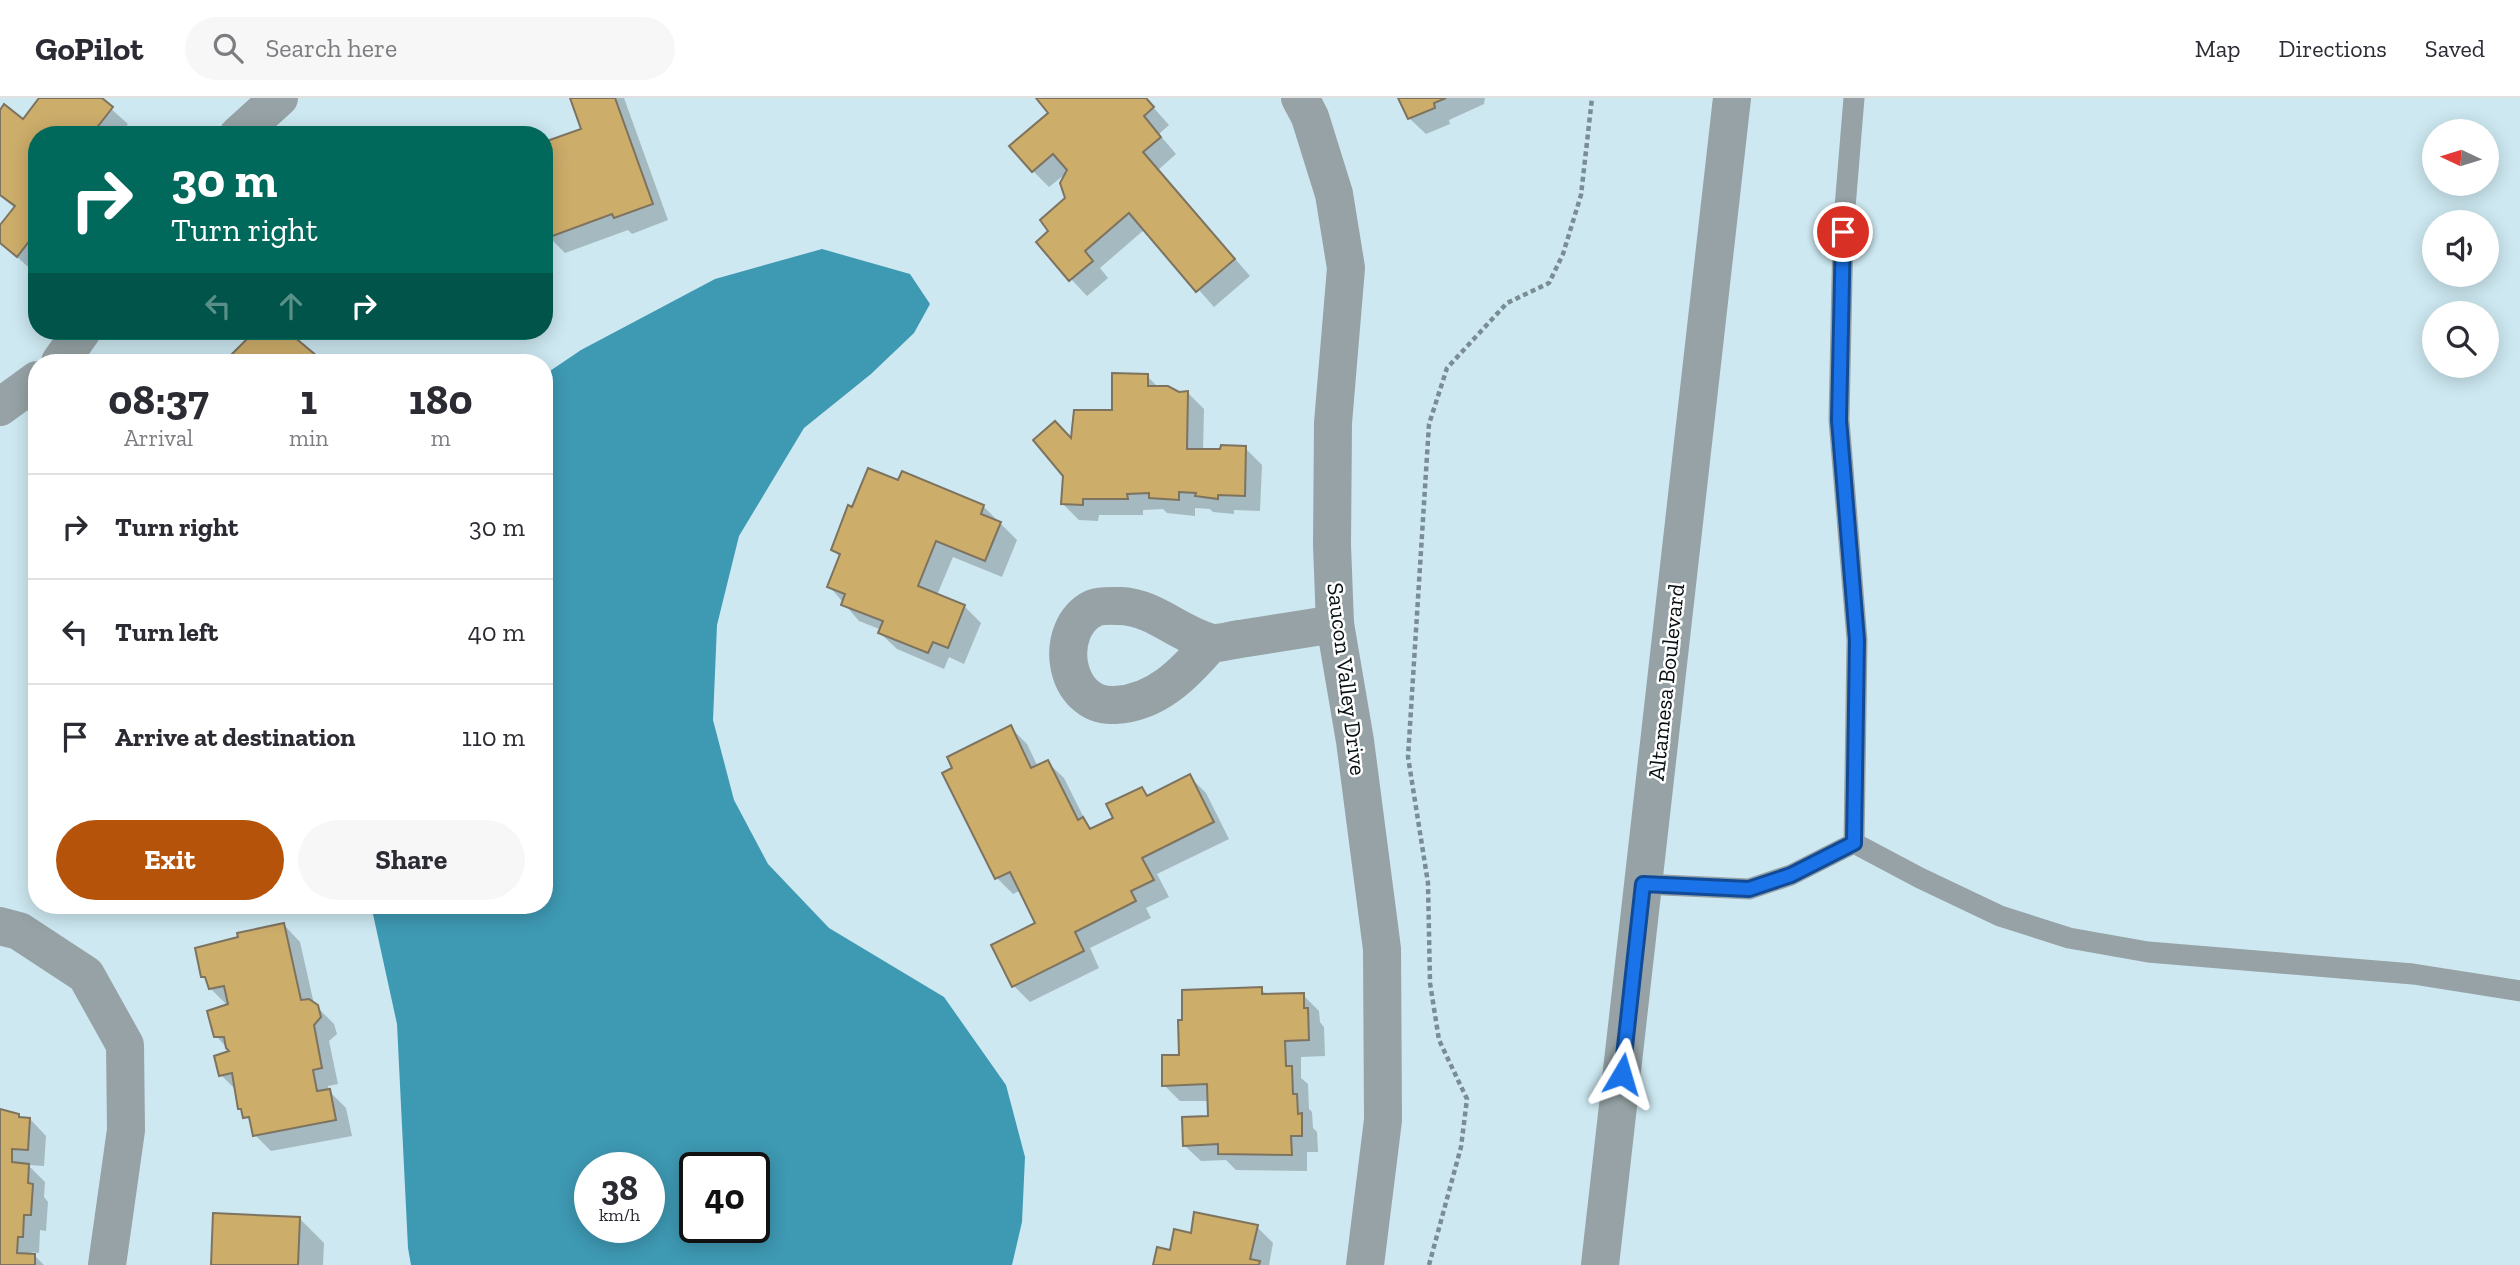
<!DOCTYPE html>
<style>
:root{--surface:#fff;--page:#f7f7f7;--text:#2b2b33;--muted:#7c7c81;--line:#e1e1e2;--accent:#b45309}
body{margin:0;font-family:"Zilla Slab",serif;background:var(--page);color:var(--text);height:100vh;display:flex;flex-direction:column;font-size:26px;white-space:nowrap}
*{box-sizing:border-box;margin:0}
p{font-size:23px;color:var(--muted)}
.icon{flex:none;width:38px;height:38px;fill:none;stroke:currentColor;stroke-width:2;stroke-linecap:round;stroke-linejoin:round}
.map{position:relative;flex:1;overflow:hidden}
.panel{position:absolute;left:28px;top:256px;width:525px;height:560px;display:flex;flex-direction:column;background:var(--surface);border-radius:28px;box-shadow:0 4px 18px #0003}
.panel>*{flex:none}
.top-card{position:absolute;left:28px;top:28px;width:525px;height:214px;border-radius:28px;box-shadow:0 4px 18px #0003;background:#00695c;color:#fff;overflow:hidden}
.needle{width:46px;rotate:274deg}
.controls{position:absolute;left:2422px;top:21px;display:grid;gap:14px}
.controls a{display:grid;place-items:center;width:77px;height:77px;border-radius:50%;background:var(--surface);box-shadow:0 4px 18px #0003;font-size:35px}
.speed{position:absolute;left:574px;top:1054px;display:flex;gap:14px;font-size:35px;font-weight:700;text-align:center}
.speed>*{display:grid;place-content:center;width:91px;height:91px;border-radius:50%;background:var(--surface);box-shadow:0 4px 18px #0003;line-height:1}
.speed small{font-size:18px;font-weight:400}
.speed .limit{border:4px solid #111;border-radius:10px;background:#fff;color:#111}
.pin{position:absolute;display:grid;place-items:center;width:60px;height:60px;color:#fff;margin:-30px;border:4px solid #fff;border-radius:50%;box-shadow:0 2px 7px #0007}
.me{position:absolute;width:77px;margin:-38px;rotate:7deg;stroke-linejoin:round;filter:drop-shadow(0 0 5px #0008)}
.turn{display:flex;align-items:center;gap:24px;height:147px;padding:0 28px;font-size:32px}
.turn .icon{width:91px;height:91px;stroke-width:2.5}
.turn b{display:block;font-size:49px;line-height:60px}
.lanes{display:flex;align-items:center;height:66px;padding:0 28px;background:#0003;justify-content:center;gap:35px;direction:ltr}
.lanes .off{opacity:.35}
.eta{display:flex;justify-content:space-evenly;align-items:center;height:119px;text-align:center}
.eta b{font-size:42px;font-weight:800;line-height:49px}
.cta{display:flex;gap:14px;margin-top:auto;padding:14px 28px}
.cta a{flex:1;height:80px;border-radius:42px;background:var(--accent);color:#fff;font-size:28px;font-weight:800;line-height:80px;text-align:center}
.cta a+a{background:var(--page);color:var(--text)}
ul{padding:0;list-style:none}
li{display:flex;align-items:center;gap:21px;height:105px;padding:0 28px;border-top:2px solid var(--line)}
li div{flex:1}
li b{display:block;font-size:26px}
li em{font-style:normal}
header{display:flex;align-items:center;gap:42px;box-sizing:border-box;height:98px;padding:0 35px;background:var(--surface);border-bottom:2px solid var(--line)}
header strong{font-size:33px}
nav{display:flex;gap:38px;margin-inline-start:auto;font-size:24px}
.search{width:490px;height:63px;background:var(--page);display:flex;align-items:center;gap:18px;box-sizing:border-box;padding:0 24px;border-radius:38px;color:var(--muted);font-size:26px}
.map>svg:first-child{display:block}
</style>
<header>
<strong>GoPilot</strong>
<div class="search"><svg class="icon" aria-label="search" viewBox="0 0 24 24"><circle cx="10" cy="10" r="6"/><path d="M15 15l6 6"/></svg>Search here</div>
<nav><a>Map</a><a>Directions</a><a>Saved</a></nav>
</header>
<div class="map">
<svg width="2520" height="1167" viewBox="0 0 2520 1167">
<rect width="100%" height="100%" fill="#cde8f1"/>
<path fill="#3e99b3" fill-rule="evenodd" d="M822,151L910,176L930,206L914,235L871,276L804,330L739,438L717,527L713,622L734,702L768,766L829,830L944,899L1006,987L1025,1059L1022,1124L1012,1167H411L408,1150L397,926L371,807H544V277L581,252L715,181ZM590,1069H649V1129H590ZM695,1069H754V1129H695Z"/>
<g fill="#0003">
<polygon points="42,0 99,0 128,26 120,37 37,37 37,170 34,174 0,144 0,130 15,110 0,98 0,15 23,23"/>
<polygon points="571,0 624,0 668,122 632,136 628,132 565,155 549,139 583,32"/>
<polygon points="1038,0 1145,0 1169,27 1159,36 1176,56 1158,72 1250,178 1214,209 1145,131 1100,170 1108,180 1087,198 1071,181 1051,133 1067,101 1062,88 1064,77 1049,89 1033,73 1051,15"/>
<polygon points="1400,0 1485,0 1484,6 1449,22 1450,26 1426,36 1409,20"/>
<polygon points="251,233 284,233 322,264 228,264 252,240 248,236"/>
<polygon points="1147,278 1159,290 1178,296 1188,295 1204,311 1203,353 1245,350 1262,367 1260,413 1234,412 1234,416 1213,414 1210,411 1195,410 1195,418 1167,415 1163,411 1143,412 1143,417 1099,417 1098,423 1079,422 1063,406 1072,343 1114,314"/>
<polygon points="899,384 983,408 1017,442 1002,479 953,459 937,497 964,508 981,525 964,566 949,559 944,571 897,551 880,535 882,532 859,523 829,488 841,460 833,452 853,412"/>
<polygon points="1010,629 1027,646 1038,669 1047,664 1064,680 1086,724 1093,732 1115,720 1141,691 1149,698 1189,678 1206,695 1229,741 1157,776 1169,799 1146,810 1151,820 1090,850 1099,870 1030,904 1014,888 1037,826 1021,792 1013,796 997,780"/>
<polygon points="284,827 300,844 314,906 334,926 337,936 329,943 338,986 328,988 329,993 346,1010 352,1038 271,1053 255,1037 253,1027 240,1010 237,993 221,977 231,954 216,938 228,908 210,890 209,884 203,878"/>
<polygon points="1261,891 1268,898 1303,897 1319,913 1320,924 1324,929 1325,958 1301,959 1301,980 1308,986 1309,1011 1312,1014 1313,1030 1317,1034 1318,1054 1307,1054 1307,1073 1236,1072 1226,1062 1201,1063 1184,1047 1210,1020 1209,1003 1180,1003 1164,987 1181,958"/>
<polygon points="0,1013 30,1021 46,1038 44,1068 28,1067 45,1084 44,1099 48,1104 46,1133 40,1132 39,1155 31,1154 44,1167 0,1167"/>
<polygon points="299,1120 324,1145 323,1167 213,1167"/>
<polygon points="1257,1129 1273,1145 1269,1167 1155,1167 1192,1137"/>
</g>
<g fill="#cdad6a" stroke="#7d735f" stroke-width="2">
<polygon points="39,0 102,0 113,9 91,37 37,37 37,133 17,159 0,145 0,127 15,108 0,97 0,12 4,6 23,21"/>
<polygon points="570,0 615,0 653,106 614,120 612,116 547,140 544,131 544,44 581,31"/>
<polygon points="1036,0 1146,0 1154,9 1144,18 1161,39 1143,54 1235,161 1196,194 1129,115 1085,153 1093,163 1069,183 1036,144 1048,133 1040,122 1065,100 1060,85 1067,72 1053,56 1032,74 1009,48 1048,15"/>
<polygon points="1398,0 1446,0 1434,5 1435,10 1408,21"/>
<polygon points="249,233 287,233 323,263 224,264 249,239 246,236"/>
<polygon points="1112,275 1148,276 1148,288 1168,288 1179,294 1188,293 1187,351 1220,351 1221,347 1246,348 1245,398 1218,397 1218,401 1195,398 1196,395 1179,394 1179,402 1149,400 1149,395 1127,396 1128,401 1083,401 1083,407 1061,406 1063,378 1033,342 1055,323 1071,340 1074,312 1112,312"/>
<polygon points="868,370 898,382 902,373 984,407 981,416 1001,424 985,463 936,443 918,488 965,507 948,550 933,544 928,555 878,535 883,523 841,507 845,496 827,489 840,456 831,452 848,407 852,409"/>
<polygon points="1011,627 1031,670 1048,662 1078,722 1083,719 1090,731 1113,720 1106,706 1142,689 1147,698 1190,676 1214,724 1142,760 1154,782 1131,793 1136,803 1075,834 1084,853 1012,889 991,847 1035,825 1010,774 995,781 942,675 952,670 947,659"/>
<polygon points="284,825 301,902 309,901 318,907 321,919 314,927 322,970 313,972 317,993 330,991 336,1022 253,1038 249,1019 243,1020 241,1011 238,1011 232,975 219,978 214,958 229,953 226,950 224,939 214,939 207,913 228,906 224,888 209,891 205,879 201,879 195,850 238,839 237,835"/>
<polygon points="1262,889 1262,896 1304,895 1304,910 1308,910 1309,942 1285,943 1286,968 1292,968 1293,996 1297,996 1298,1016 1302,1015 1302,1038 1291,1038 1292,1057 1218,1056 1218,1046 1183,1048 1182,1019 1208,1018 1207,986 1162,988 1162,957 1179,957 1178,922 1182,922 1182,892"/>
<polygon points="0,1011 19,1016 19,1019 30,1020 28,1052 12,1051 12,1064 29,1066 28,1085 33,1086 31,1117 24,1117 23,1139 18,1139 17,1155 35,1156 35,1167 0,1167"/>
<polygon points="1194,1114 1258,1127 1250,1161 1260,1163 1259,1167 1153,1167 1157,1149 1170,1152 1174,1131 1191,1135"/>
<polygon points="213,1115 300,1119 298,1167 211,1167"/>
</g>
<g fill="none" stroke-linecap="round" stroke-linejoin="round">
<polyline stroke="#7a8d94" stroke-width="4.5" stroke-dasharray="5 3.5" stroke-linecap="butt" points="1429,1167 1461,1049 1467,1001 1439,942 1430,885 1428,785 1408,659 1429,326 1447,270 1507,205 1549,185 1563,156 1581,97 1592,0"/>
<g stroke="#96a2a5" stroke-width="21">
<polyline points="1854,0 1843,134 1839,322 1857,542 1854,745"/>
<polyline points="1643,786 1749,791 1791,777 1854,745 1920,780 2000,818 2069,840 2148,854 2413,876 2520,893"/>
</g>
<g stroke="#96a2a5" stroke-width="38">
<polyline points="1300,0 1310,19 1334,96 1346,170 1333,325 1332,447 1335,526 1355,643 1382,851 1383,1022 1365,1167"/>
<polyline points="238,37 279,0"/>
<polyline points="60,264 82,233"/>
<polyline points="0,309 37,282"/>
<path d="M1211,545C1185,575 1157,605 1115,607C1063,610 1052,530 1094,510C1102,507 1113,508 1121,508C1155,510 1177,535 1209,544C1217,547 1231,542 1240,541C1272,536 1303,531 1335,526"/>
<polyline points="0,828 19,833 86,877 125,947 126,1032 107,1167"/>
</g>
<polyline stroke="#96a2a5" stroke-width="38" points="1600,1167 1732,0"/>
</g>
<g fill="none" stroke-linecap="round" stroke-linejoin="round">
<g stroke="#114b97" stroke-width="18">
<polyline id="route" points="1622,976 1643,786 1749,791 1791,777 1854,745 1857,542 1839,322 1843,134"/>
</g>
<use href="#route" stroke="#1a73e8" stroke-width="12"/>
</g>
<g text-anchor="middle" stroke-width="5" stroke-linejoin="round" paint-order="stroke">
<g font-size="23" fill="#060f12" stroke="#fff">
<text transform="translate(1347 581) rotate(83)" y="8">Saucon Valley Drive</text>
<text transform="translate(1666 584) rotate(-84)" y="8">Altamesa Boulevard</text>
</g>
</g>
</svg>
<div class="controls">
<a><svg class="needle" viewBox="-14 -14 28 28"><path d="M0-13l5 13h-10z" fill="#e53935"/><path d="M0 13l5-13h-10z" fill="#7c7c81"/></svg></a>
<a><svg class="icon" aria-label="sound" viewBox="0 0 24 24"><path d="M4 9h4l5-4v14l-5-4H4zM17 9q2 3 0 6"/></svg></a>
<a><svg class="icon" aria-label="search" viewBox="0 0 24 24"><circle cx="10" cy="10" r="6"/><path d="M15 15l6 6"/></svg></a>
</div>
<div class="speed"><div>38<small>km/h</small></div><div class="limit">40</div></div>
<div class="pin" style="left:1843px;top:134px;background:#d93025"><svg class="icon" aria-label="arrive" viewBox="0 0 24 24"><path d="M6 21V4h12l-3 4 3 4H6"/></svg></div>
<svg class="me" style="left:1622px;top:976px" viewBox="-20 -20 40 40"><path d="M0-17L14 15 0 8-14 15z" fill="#1a73e8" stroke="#fff" stroke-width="4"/></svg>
<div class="top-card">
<div class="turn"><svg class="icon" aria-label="right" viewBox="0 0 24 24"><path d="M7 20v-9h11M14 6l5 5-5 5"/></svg><div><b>30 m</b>Turn right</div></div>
<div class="lanes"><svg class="icon off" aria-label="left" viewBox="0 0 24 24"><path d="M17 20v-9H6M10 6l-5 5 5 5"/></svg><svg class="icon off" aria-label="ahead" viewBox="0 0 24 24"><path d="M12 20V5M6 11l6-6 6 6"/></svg><svg class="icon" aria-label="right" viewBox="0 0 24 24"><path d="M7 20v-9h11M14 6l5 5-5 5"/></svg></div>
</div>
<section class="panel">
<div class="eta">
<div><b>08:37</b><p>Arrival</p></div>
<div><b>1</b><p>min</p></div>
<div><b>180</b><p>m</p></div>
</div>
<ul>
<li><svg class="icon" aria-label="right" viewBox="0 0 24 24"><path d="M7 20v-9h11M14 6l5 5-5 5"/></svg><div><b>Turn right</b></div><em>30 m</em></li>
<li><svg class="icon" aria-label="left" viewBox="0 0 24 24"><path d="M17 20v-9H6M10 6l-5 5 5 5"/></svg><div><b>Turn left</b></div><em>40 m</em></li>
<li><svg class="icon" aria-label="arrive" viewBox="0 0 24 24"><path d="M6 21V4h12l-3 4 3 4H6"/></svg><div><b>Arrive at destination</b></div><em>110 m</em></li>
</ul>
<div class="cta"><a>Exit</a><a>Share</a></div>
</section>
</div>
